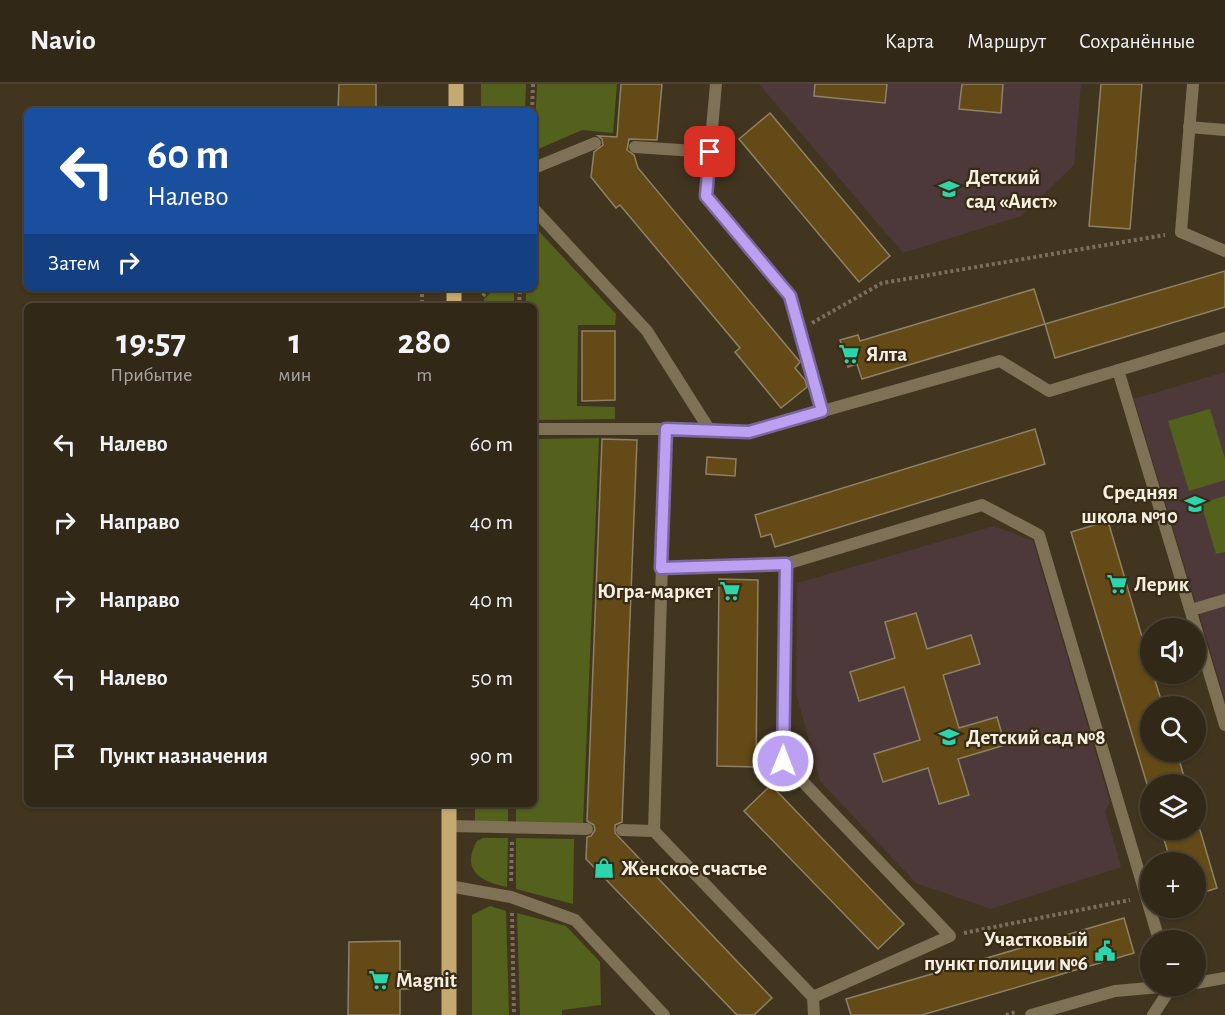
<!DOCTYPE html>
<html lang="ru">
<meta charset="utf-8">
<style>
:root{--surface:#312817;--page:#393020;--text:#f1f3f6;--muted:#a8a6a1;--line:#4c4436}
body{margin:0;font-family:"Alegreya Sans",sans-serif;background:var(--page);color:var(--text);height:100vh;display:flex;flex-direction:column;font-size:22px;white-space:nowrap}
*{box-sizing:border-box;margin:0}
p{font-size:20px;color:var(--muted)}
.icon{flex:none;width:33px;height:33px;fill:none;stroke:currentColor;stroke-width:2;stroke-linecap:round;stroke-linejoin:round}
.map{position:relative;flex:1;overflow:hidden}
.sheet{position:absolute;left:24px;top:219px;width:513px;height:504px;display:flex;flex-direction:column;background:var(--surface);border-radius:9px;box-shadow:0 2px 4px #0004,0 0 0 2px var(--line)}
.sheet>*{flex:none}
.banner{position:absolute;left:24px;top:24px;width:513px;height:183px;border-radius:9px;box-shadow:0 2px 4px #0004,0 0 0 2px var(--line);background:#1a4fa0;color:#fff;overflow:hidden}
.tools{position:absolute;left:1140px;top:534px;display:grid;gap:12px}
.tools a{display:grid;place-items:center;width:66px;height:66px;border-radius:50%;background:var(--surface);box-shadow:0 2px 4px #0004,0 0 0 2px var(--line);font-size:30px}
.pin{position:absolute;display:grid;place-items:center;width:51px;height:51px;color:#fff;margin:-26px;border-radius:12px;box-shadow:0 3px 9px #0006}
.me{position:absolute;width:66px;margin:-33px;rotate:1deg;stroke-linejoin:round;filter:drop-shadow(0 0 4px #0008)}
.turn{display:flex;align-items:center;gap:21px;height:126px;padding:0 24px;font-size:27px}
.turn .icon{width:78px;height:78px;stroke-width:2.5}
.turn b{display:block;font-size:42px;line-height:51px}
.then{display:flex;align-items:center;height:57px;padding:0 24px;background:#0003;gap:12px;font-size:22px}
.eta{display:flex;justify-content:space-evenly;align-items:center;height:102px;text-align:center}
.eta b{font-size:36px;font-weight:700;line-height:42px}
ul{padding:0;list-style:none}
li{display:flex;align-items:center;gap:18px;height:78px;padding:0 24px}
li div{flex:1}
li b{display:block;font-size:22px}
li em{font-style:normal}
header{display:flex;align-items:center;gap:36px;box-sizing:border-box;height:84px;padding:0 30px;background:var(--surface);border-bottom:2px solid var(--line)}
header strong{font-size:28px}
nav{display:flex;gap:33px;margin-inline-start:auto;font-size:21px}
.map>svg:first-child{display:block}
</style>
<header>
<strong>Navio</strong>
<nav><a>Карта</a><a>Маршрут</a><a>Сохранённые</a></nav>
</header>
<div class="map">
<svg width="1225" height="931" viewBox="0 0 1225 931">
<rect width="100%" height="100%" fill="#41351f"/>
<g fill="#4e393a">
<polygon points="759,0 1081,0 1074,81 1021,132 903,169"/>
<polygon points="1225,288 1225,615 1134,315"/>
<polygon points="994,442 1033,457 1110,718 1105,727 1121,783 991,825 916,799 820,697 796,609 797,499"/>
</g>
<g fill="#54611c">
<polygon points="481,0 526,0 525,27 481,27"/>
<polygon points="537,0 617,0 613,49 582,46 534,67"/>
<polygon points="534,142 616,230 615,241 578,241 577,322 615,323 615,335 534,336 534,222 526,222 526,204 534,204"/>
<polygon points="496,204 514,205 514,222 484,222 484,215"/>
<polygon points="1210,325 1225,375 1225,396 1189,407 1168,337"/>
<polygon points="599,354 583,740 516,738 516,720 534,720 534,355"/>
<polygon points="1225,412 1225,468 1216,470 1201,419"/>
<polygon points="475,720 508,720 508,739 475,737"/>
<path d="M483,754H508L507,803C482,798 460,787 477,757Z"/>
<polygon points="516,754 574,755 573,820 516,805"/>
<polygon points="490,822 506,827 509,931 472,931 472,831"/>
<polygon points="517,829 566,842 600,878 601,921 562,926 562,931 520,931"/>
</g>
<g fill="#634a16" stroke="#8e8168" stroke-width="1.5">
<polygon points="339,0 376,0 376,27 338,27"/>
<polygon points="621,0 662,0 657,56 629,55 627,66 634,71 638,84 800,278 795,284 805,296 807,303 781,324 735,268 740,264 620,121 616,124 591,93 594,68 603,61 602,55 598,52 617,53"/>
<polygon points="815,0 887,0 885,19 814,12"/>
<polygon points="962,0 1003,0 1001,29 959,25"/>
<polygon points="1101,0 1142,0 1130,145 1089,142"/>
<polygon points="770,29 890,172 859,198 739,55"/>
<polygon points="1225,187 1225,223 1055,274 1045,240"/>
<polygon points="1034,205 1045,240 862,295 857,280 848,283 840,256 858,251 860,257"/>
<polygon points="582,247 615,247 615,316 582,317"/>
<polygon points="1035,345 1045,380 775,463 771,450 761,453 755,431"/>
<polygon points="602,355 637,356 622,738 615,741 615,749 772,914 754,931 737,931 586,775 587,753 591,752 595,746 594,741 587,737"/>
<polygon points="707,373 736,375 735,392 706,390"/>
<polygon points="1108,437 1150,580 1150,590 1153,590 1163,622 1150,622 1150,668 1177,668 1186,700 1147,700 1071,448"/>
<polygon points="719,495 758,496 756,683 717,682"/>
<polygon points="916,529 927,565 971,551 980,580 943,591 959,644 997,633 1005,661 958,675 969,711 939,720 928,684 883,698 874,670 920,656 904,603 859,617 850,588 895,574 885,538"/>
<polygon points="771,701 904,840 878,865 744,727"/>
<polygon points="1161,746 1200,746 1217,804 1196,811 1196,778 1171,778"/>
<polygon points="1124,834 1134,869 922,931 851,931 846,915"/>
<polygon points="400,857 400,887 409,887 409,905 400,905 400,931 348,931 349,858"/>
</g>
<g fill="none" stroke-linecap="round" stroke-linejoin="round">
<g stroke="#7a705d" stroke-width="4" stroke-dasharray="3 3" stroke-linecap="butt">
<polyline points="532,27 533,0"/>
<polyline points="422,210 422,222"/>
<polyline points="483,212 489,204"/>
<polyline points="519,222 520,204"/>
<polyline points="812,239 882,199 1165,151"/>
<polyline points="511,797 512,757"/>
<polyline points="512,829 514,931"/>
<polyline points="964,849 1130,816"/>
<polyline points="1006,931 1016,928"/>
</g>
<g stroke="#7e7156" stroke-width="12">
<polyline points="716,0 706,112 790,212 822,327"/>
<polyline points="1193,0 1181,148 1225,167"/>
<polyline points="1189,43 1225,46"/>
<polyline points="635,63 710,68"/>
<polyline points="534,84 595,59"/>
<polyline points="534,125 647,247 709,345"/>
<polyline points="1118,286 1225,641"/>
<polyline points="534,345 709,345 749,348 1000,277 1049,307 1225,254"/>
<polyline points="666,345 654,747 813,913 814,931"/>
<polyline points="786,480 783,677 950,852 813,913"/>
<polyline points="661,484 786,480 982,421 1039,451 1159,856"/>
<polyline points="1191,526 1225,516"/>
<polyline points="449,742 587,745"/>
<polyline points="622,746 654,747"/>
<polyline points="449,802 511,813 575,836 664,931"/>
<polyline points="1196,899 1225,894"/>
<polyline points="1031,931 1115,907 1172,902"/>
<polyline points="1153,931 1172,902 1175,902"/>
</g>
<g stroke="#c4a971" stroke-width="15">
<polyline points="456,27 456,0"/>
<polyline points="454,222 454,204"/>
<polyline points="449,931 449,720"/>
</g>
</g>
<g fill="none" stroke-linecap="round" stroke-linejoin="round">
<g stroke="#7a689d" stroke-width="15">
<polyline id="route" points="710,68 706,112 790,212 822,327 749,348 666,345 661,484 786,480 783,677"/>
</g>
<use href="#route" stroke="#bca0f2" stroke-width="10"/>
</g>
<defs>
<g id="school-bare" transform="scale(1.62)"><path d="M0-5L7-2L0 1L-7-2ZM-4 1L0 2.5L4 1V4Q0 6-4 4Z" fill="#2cd5ab" stroke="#372b15" stroke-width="2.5" paint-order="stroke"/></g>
<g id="supermarket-bare" transform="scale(1.62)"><path d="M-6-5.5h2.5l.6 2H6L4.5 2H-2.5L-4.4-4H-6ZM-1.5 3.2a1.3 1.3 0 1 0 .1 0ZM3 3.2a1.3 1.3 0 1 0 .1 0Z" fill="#2cd5ab" stroke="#372b15" stroke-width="2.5" paint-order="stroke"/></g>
<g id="shop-bare" transform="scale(1.62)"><path d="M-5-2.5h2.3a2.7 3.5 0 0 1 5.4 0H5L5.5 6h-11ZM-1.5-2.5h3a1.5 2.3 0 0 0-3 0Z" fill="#2cd5ab" stroke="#372b15" stroke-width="2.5" paint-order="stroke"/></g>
<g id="civic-bare" transform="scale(1.62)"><path d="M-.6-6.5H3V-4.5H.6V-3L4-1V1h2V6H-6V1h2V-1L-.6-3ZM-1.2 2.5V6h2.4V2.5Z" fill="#2cd5ab" stroke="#372b15" stroke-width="2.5" paint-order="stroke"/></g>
</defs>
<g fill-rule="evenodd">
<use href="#school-bare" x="949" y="105"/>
<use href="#supermarket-bare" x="849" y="270"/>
<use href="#school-bare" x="1195" y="420"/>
<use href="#supermarket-bare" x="1117" y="500"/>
<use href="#supermarket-bare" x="730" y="507"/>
<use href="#school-bare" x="949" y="653"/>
<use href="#shop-bare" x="604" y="784"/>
<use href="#civic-bare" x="1105" y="867"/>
<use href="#supermarket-bare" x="379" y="896"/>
</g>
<g text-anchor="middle" stroke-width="4.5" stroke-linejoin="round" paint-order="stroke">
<g font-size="21" font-weight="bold" fill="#f6efe1" stroke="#372b15" text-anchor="start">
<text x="966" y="100">Детский<tspan x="966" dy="24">сад «Аист»</tspan></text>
<text x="866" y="277">Ялта</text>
<text x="1178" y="415" text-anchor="end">Средняя<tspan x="1178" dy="24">школа №10</tspan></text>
<text x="1134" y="507">Лерик</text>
<text x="713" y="514" text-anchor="end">Югра-маркет</text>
<text x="966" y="660">Детский сад №8</text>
<text x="621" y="791">Женское счастье</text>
<text x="1088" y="862" text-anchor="end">Участковый<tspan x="1088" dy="24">пункт полиции №6</tspan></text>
<text x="396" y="903">Magnit</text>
</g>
</g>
</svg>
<div class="tools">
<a><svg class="icon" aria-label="sound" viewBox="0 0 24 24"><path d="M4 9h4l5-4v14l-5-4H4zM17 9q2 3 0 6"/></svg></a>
<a><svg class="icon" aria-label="search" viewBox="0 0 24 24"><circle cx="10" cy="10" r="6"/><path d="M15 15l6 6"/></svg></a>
<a><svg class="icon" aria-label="layers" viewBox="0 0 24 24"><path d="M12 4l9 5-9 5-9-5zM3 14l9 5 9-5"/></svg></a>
<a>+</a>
<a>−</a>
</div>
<div class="pin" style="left:710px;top:68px;background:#d93025"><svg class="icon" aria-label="arrive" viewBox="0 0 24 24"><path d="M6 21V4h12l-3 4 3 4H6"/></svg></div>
<svg class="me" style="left:783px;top:677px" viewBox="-20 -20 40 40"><circle r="17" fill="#bca0f2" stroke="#fff" stroke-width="3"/><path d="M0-11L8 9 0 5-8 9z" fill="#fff"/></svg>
<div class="banner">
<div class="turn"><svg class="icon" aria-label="left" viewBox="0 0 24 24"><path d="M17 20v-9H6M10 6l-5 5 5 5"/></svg><div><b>60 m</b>Налево</div></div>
<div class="then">Затем<svg class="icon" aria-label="right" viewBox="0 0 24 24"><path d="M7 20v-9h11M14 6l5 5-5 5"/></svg></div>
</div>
<section class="sheet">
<div class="eta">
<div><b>19:57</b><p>Прибытие</p></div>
<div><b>1</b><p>мин</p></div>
<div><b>280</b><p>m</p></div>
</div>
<ul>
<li><svg class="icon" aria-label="left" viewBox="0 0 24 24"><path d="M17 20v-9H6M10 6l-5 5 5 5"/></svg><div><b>Налево</b></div><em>60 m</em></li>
<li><svg class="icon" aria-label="right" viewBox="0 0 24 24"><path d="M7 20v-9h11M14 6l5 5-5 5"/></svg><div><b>Направо</b></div><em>40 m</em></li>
<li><svg class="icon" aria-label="right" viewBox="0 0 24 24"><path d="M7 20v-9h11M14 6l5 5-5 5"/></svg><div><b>Направо</b></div><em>40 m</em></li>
<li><svg class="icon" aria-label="left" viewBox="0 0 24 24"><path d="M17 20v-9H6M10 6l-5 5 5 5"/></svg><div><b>Налево</b></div><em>50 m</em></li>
<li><svg class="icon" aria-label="arrive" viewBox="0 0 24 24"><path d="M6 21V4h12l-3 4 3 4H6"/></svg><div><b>Пункт назначения</b></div><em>90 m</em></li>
</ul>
</section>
</div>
